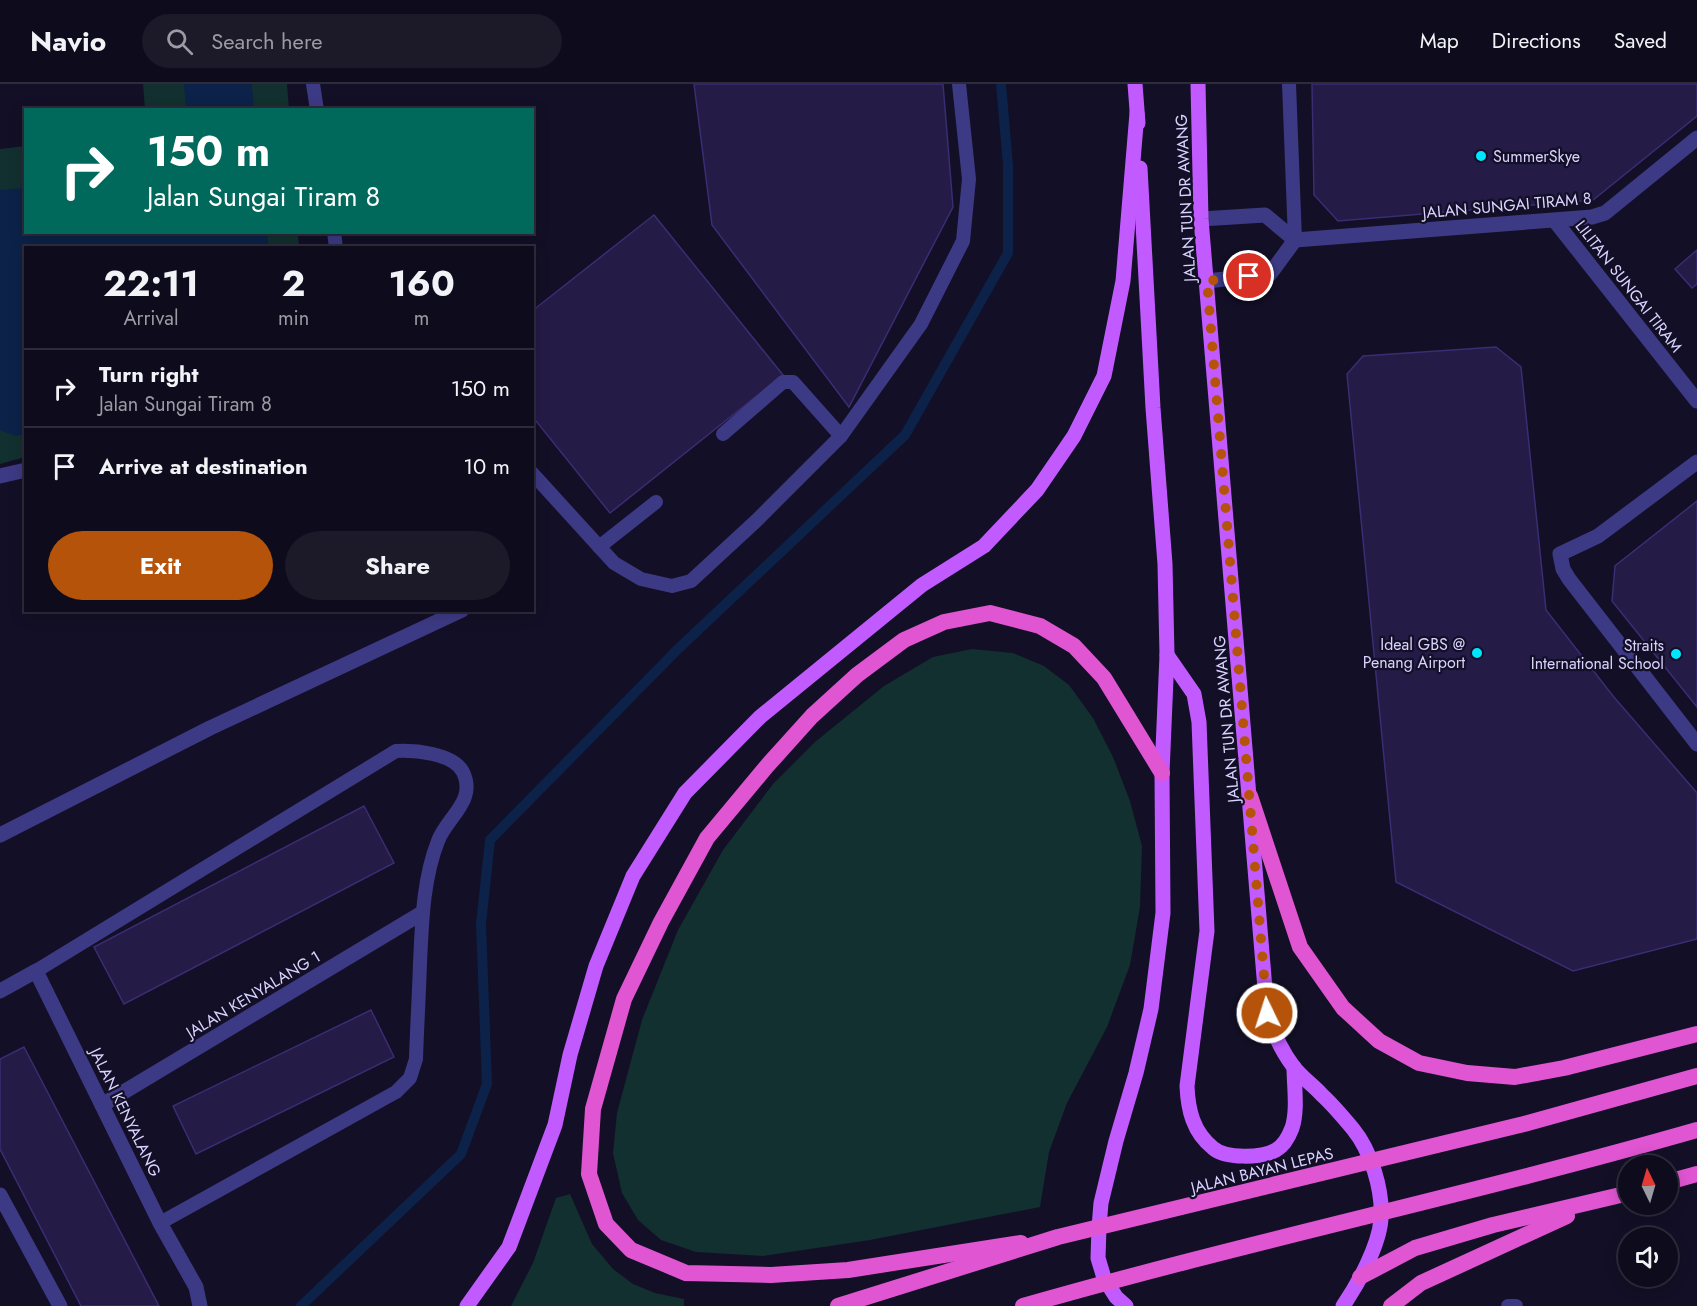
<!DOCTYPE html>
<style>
:root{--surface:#0e0b1c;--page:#1c1929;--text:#f1f3f6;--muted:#9b9ba3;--line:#2e2b3b;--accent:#b45309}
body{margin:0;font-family:Jost,sans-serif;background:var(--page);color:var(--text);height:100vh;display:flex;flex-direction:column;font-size:22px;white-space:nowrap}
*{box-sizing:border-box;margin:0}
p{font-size:20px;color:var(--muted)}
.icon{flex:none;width:33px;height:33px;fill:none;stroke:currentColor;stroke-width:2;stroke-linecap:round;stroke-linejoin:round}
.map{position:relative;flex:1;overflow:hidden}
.side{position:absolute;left:24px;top:162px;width:510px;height:366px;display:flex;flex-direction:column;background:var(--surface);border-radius:0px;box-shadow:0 3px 15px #0003,0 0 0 2px var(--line)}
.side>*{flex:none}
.banner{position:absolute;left:24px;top:24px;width:510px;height:126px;border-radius:0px;box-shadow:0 3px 15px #0003,0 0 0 2px var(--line);background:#00695c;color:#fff;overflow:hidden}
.needle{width:39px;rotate:355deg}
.fabs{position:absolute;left:1618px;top:1071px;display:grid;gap:12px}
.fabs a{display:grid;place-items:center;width:60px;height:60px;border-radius:50%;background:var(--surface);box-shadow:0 3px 15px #0003,0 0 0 2px var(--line);font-size:30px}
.pin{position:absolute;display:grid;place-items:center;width:51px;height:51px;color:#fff;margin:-26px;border:3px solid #fff;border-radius:50%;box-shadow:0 2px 6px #0007}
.me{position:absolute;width:66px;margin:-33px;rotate:356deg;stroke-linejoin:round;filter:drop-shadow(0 0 4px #0008)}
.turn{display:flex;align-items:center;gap:21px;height:126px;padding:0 24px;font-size:27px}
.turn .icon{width:78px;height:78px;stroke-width:2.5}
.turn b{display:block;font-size:42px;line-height:51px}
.eta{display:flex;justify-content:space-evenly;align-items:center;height:102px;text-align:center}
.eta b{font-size:36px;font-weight:700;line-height:42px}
.primary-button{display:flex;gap:12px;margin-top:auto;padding:12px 24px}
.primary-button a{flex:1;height:69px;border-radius:36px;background:var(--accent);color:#fff;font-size:24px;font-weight:700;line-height:69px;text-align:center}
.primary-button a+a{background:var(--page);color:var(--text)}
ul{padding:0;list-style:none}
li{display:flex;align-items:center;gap:18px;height:78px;padding:0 24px;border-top:2px solid var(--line)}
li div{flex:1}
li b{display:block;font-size:22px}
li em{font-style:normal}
header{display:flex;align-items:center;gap:36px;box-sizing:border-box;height:84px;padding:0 30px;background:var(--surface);border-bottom:2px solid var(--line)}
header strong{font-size:28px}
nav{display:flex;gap:33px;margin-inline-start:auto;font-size:21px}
.search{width:420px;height:54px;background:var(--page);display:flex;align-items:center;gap:15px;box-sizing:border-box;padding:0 21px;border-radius:33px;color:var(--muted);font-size:22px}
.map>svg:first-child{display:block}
</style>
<header>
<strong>Navio</strong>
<div class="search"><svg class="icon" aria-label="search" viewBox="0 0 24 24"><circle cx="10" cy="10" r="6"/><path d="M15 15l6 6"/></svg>Search here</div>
<nav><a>Map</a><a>Directions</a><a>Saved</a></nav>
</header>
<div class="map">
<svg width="1697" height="1222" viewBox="0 0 1697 1222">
<rect width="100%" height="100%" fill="#130f26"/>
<g fill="#12302f">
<polygon points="143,0 287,0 289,25 145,25"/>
<polygon points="25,62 26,148 298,149 299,163 26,164 25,373 0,380 0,65"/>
<polygon points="972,565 1013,569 1044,582 1069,601 1093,634 1113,673 1130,717 1142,762 1140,823 1130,881 1107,943 1067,1019 1049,1068 1040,1123 870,1156 763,1172 696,1168 661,1156 638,1136 622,1109 613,1069 617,1029 642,936 678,846 723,766 773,700 815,658 884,602 933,573"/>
<polygon points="570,1110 592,1160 613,1185 633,1200 655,1209 684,1215 684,1222 511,1222 533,1179 556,1114"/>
</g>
<g fill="#0c2248">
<polygon points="184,0 252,0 254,25 186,25"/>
<polygon points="25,104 26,148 267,149 268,163 26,164 25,350 15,352 0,346 0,106"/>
</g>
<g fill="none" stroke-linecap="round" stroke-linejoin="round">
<polyline stroke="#0c2248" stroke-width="10" points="301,1222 461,1070 487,1000 481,840 490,756 678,565 905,351 1008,169 1008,81 1001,0"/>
</g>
<g fill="#241b47" stroke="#3b2d73" stroke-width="1.5">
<polygon points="694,0 943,0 953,123 849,323 712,141"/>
<polygon points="1312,0 1697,0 1697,32 1593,116 1338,137 1314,111"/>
<polygon points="654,131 783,291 610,429 532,332 532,227"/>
<polygon points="1697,166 1697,200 1692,204 1675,185"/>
<polygon points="1496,263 1521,283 1546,526 1613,612 1697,709 1697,855 1573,887 1396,798 1347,290 1363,272"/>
<polygon points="1697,417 1697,623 1612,517 1615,482"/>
<polygon points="364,722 394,779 124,920 94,863"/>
<polygon points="371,926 394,973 196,1070 173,1022"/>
<polygon points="24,963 159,1222 81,1222 0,1065 0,975"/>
</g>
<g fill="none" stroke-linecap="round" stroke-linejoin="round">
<g stroke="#3d3a85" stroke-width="14">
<polyline points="313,0 317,26"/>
<polyline points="1289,0 1295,156"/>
<polyline points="334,148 336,164"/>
<polyline points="723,350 783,298 793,298 841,352"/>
<polyline points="532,389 614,479 641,495 672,502 691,497 756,437 841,352 921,240 963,157 969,95 959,0"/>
<polyline points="599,463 656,418"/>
<path d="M36,887L396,667C414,666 453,669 463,688C477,717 447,733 438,757C423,795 422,838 420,879C419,911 417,943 416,975L410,994L396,1008L160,1139"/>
<polyline points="1508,1222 1516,1222"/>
</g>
<g stroke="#3d3a85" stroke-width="15">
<polyline points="1201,135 1265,131 1295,156 1592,133 1605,129 1697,54"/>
<polyline points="1555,137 1697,317"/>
<polyline points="1207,197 1270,190 1295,156"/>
<polyline points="1697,378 1598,452 1560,470 1563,485 1569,495 1697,660"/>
<polyline points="0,392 26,386"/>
<polyline points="0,751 210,644 462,526"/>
<polyline points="0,907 36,887 160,1139 196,1203 200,1222"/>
<polyline points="102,1021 422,829"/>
<polyline points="0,1111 60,1222"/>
</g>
<g stroke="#c25bff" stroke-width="15">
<polyline points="1135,0 1138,39"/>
<path d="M1198,0L1201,135L1267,929C1273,948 1281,966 1293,982C1301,993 1313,1001 1322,1011C1333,1021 1343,1033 1353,1045C1371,1067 1383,1106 1381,1135C1379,1162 1358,1200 1343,1222"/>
<path d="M1167,571L1194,610L1199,638L1207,847L1187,1002C1188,1026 1193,1048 1213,1064C1225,1075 1262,1074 1276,1066C1283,1062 1289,1052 1292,1044C1298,1026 1294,1002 1294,983"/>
<polyline points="467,1222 509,1163 555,1041 570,971 596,882 633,792 685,709 760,633 922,501 984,462 1037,406 1074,352 1104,292 1123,197 1137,29"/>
<polyline points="1126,1222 1116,1213 1104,1194 1098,1174 1099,1143 1101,1119 1116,1057 1136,989 1151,925 1163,829 1162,689 1167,571 1165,480 1153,324 1140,84"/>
</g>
<g stroke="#e055d1" stroke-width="16">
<polyline points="1250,712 1300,863 1343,924 1379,957 1419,979 1467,989 1515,993 1564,984 1697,950"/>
<polyline points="1668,1098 1697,1090"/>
<polyline points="1021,1159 848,1186 771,1191 686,1189 631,1166 606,1140 589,1090 593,1025 624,915 661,838 707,754 767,682 812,632 857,591 904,556 944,538 990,529 1040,542 1074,562 1104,594 1162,689"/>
<polyline points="1360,1193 1415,1164 1493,1141 1629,1109"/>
<polyline points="1391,1222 1421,1199 1567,1132"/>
</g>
<g stroke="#e055d1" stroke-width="16">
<polyline points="838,1222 1058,1153 1524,1040 1697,992"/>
<path d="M1023,1222C1246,1158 1474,1110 1697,1046"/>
</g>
</g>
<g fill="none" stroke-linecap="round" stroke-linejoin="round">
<polyline stroke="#b45309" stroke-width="10" stroke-dasharray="0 18" points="1249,192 1207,197 1267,929"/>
</g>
<g fill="#00e5ff" stroke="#130f26" stroke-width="2">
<circle cx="1481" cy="72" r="6"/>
<circle cx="1477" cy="569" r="6"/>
<circle cx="1676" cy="570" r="6"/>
</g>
<g text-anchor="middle" stroke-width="4.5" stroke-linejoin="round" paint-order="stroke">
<g font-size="16" fill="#d9d4ff" stroke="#130f26" text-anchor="end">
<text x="1493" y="78" text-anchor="start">SummerSkye</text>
<text x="1465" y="566">Ideal GBS @<tspan x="1465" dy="18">Penang Airport</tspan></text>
<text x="1664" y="567">Straits<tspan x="1664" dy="18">International School</tspan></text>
</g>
<g font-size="16" fill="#d9d4ff" stroke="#130f26">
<text transform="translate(1185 114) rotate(-93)" y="6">JALAN TUN DR AWANG</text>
<text transform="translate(1507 121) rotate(-5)" y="6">JALAN SUNGAI TIRAM 8</text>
<text transform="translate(1629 202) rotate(52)" y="6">LILITAN SUNGAI TIRAM</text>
<text transform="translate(1226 635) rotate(-95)" y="6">JALAN TUN DR AWANG</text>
<text transform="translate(253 910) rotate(-31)" y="6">JALAN KENYALANG 1</text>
<text transform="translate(126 1028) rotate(64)" y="6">JALAN KENYALANG</text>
<text transform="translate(1262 1086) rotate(-14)" y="6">JALAN BAYAN LEPAS</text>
</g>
</g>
</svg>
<div class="fabs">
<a><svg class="needle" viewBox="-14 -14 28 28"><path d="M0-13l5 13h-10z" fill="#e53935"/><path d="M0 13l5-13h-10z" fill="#9b9ba3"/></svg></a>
<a><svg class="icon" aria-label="sound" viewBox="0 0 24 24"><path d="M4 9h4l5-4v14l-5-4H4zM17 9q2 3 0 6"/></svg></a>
</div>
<div class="pin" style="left:1249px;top:192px;background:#d93025"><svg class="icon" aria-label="arrive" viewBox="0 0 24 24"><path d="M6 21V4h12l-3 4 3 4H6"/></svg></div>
<svg class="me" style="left:1267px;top:929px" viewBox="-20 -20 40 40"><circle r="17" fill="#b45309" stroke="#fff" stroke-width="3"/><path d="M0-11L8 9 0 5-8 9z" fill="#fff"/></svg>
<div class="banner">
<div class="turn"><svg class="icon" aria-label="right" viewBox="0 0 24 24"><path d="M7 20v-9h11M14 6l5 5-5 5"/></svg><div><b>150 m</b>Jalan Sungai Tiram 8</div></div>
</div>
<section class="side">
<div class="eta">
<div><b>22:11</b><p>Arrival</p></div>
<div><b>2</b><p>min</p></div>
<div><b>160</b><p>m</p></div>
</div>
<ul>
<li><svg class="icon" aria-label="right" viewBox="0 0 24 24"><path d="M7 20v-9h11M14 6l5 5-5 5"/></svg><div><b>Turn right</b><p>Jalan Sungai Tiram 8</p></div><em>150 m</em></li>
<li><svg class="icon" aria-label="arrive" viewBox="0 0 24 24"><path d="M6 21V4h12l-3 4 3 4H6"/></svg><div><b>Arrive at destination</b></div><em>10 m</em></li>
</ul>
<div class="primary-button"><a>Exit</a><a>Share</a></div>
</section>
</div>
